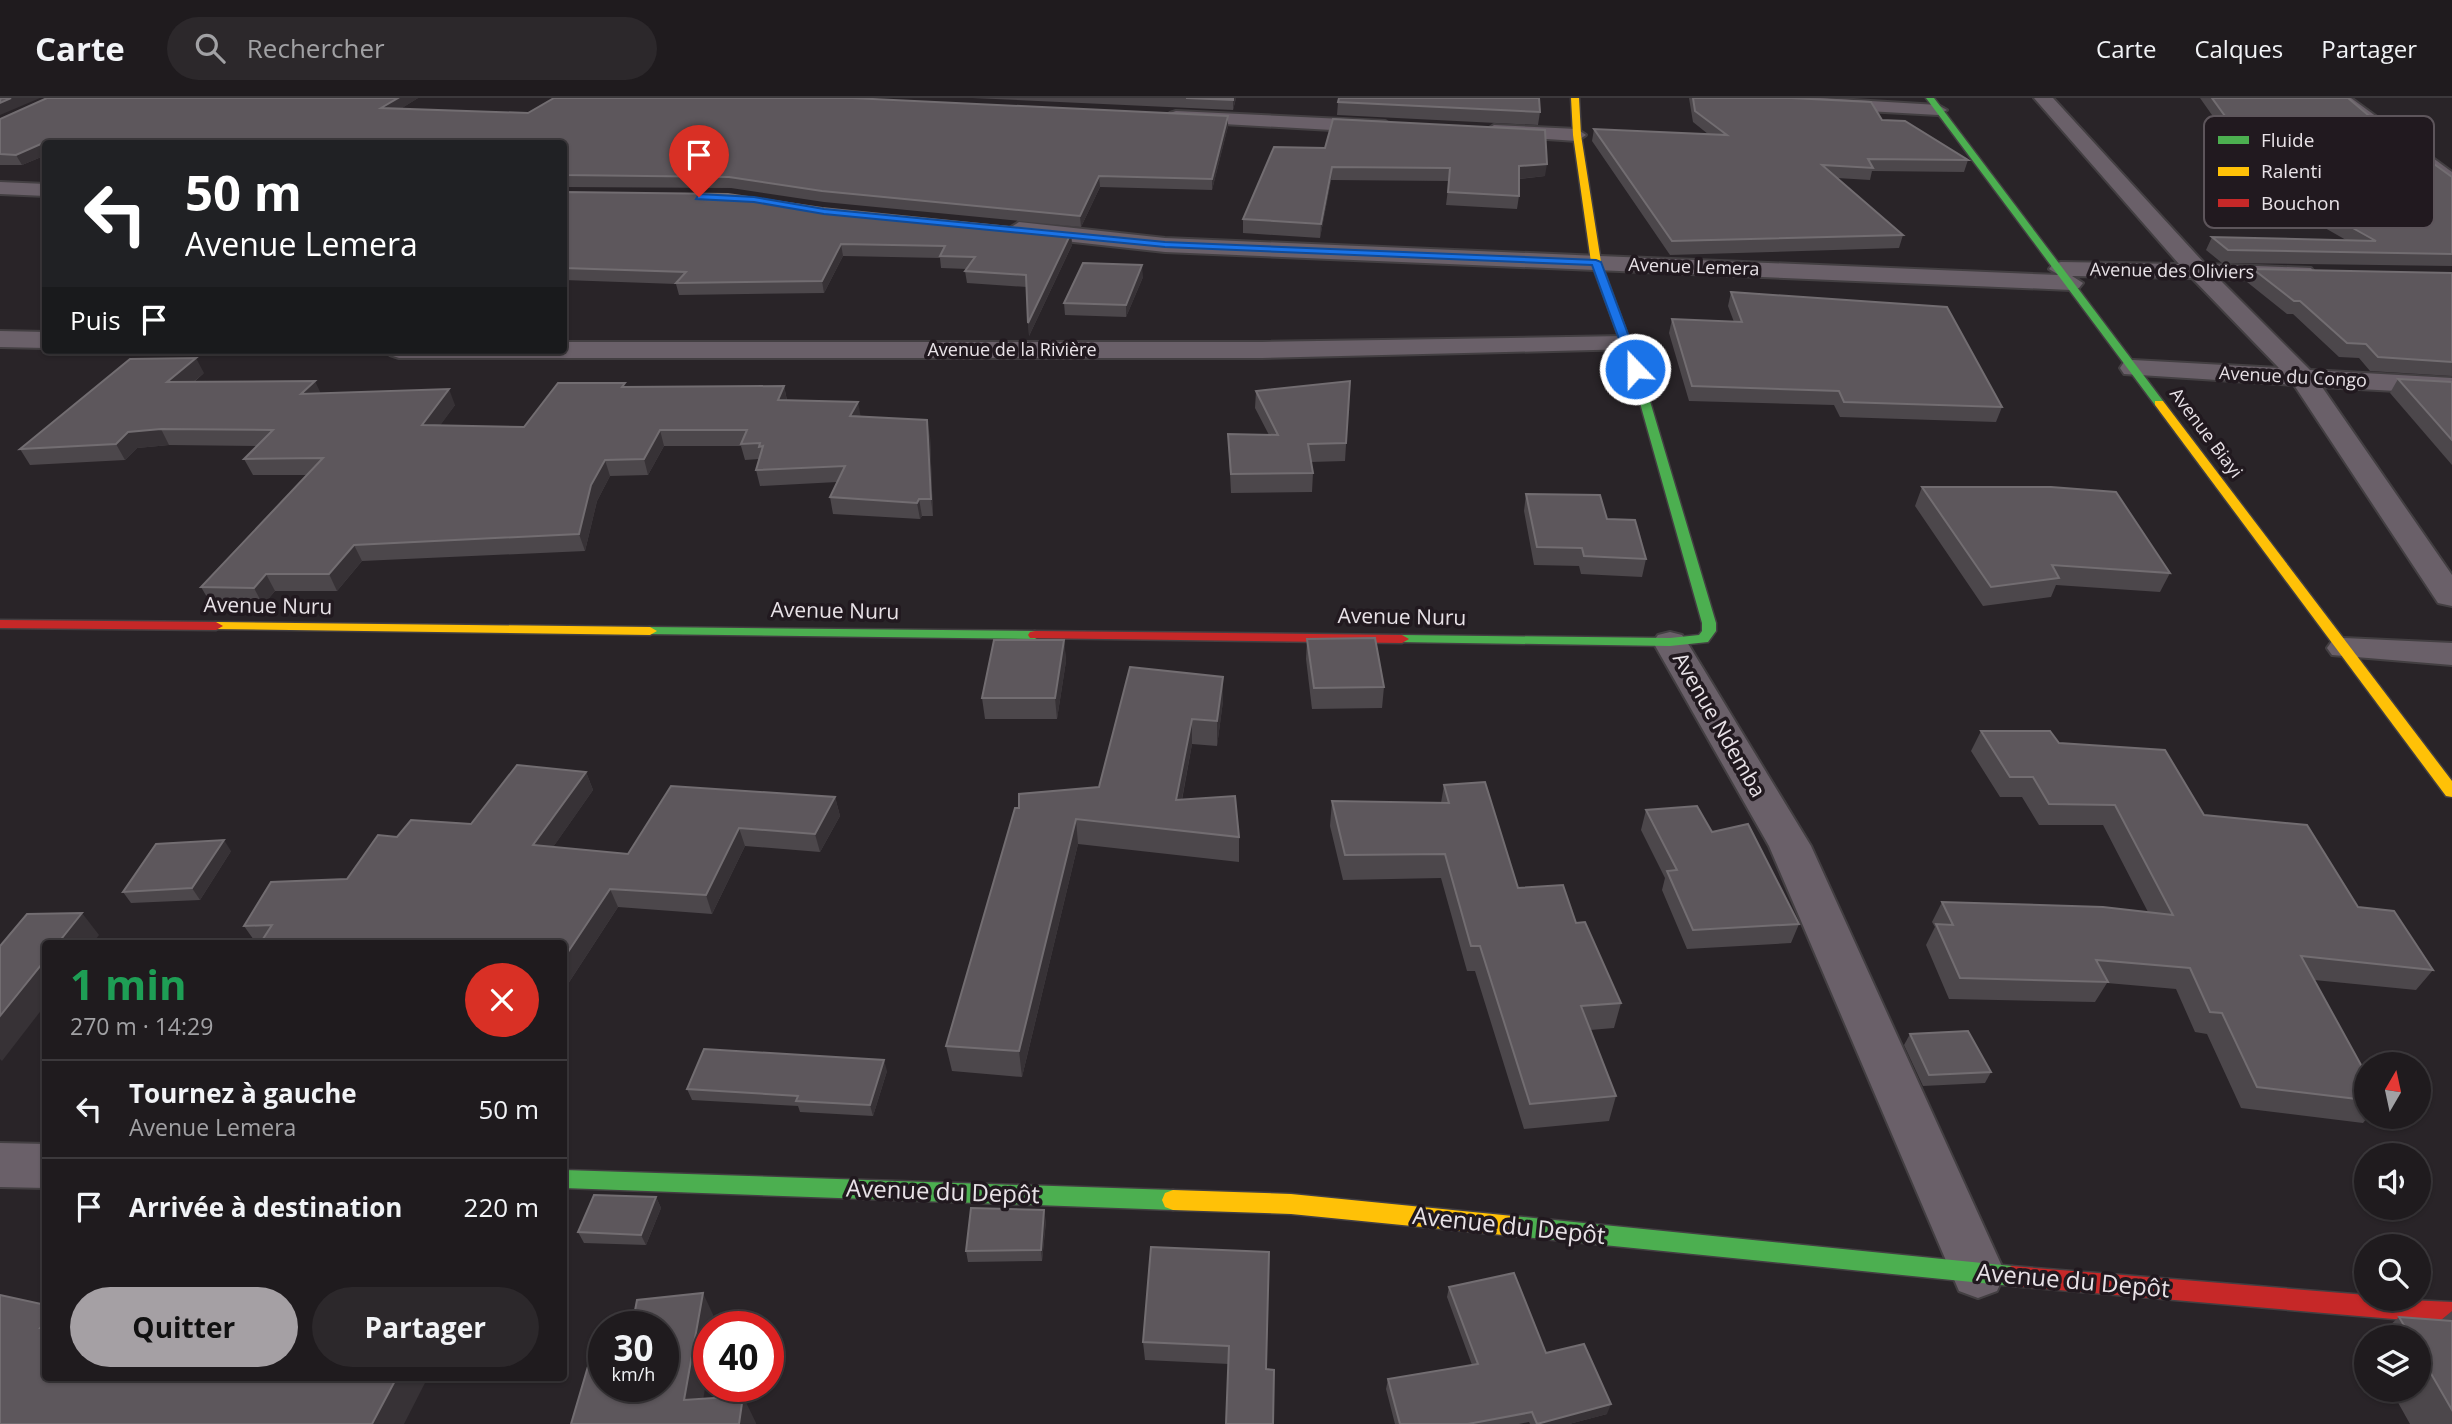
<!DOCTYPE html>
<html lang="fr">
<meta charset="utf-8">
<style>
:root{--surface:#1f1b1e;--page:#2c282b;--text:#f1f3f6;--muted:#a1a1a4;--line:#3c393c;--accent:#a5a0a4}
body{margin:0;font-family:"Open Sans",sans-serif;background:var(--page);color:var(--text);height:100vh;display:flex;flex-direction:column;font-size:26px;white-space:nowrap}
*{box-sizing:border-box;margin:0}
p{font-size:23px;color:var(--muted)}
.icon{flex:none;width:38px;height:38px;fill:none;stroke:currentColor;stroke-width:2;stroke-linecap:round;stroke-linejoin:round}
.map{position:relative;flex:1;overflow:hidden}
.details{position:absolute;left:42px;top:842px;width:525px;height:441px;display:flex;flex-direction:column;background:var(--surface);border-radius:7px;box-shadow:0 2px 5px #0004,0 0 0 2px var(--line)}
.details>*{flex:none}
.hud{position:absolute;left:42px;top:42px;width:525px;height:214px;border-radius:7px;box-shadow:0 2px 5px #0004,0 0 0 2px var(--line);background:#202124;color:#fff;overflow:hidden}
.needle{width:46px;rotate:9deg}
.fabs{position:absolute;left:2354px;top:954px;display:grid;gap:14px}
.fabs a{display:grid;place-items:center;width:77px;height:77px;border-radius:50%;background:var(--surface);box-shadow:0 2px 5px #0004,0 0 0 2px var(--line);font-size:35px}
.speed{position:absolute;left:588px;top:1213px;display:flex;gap:14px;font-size:35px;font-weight:700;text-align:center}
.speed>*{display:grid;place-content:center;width:91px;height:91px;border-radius:50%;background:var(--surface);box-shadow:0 2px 5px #0004,0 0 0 2px var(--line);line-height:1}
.speed small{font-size:18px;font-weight:400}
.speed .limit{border:10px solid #d22;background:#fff;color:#111}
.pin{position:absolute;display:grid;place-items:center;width:60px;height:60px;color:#fff;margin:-72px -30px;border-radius:50% 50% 50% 0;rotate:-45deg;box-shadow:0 0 7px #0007}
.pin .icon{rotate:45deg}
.me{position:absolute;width:77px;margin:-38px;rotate:338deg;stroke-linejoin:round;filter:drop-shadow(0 0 5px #0008)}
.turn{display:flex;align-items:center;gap:24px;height:147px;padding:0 28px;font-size:32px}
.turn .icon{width:91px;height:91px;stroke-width:2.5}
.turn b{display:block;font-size:49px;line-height:60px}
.then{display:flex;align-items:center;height:66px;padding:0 28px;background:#0003;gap:14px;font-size:26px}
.round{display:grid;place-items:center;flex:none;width:74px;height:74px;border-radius:37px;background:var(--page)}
.head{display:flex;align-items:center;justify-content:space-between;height:119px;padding:0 28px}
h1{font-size:42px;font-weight:700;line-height:52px;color:#1e9e55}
.primary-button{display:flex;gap:14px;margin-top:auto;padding:14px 28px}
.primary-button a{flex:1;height:80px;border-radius:42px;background:var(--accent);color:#111;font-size:28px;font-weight:700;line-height:80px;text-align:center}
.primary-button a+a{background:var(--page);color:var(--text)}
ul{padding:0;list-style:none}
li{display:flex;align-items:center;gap:21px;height:98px;padding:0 28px;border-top:2px solid var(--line)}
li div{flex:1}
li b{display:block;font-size:26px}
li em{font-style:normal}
header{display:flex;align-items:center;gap:42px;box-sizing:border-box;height:98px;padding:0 35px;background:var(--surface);border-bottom:2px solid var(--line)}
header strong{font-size:33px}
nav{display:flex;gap:38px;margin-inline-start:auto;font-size:24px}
.search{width:490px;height:63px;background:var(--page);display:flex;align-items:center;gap:18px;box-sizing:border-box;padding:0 24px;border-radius:38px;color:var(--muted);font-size:26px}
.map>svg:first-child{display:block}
</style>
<header>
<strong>Carte</strong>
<div class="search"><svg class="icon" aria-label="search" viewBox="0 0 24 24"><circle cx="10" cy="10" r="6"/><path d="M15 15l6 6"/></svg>Rechercher</div>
<nav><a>Carte</a><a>Calques</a><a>Partager</a></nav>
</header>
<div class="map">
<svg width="2452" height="1326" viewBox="0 0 2452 1326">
<rect width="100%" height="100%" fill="#292428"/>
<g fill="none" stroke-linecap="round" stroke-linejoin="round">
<g stroke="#433f42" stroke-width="4">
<g id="street">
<polygon points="1715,0 1820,0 1938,7 1947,12 1938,17 1724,5"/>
<polygon points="2034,0 2053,0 2205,166 2311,170 2315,175 2311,180 2303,182 2219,181 2310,272 2452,280 2452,296 2322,289 2452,477 2452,508 2438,505 2294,287 2124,276 2120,270 2124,264 2133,262 2279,270 2192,180 2072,178 2083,185 2079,190 2071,192 1165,154 1019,138 1008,131 1019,124 1165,140 2059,177 2049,171 2053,166 2061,164 2179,166"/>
<polygon points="2331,0 2351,0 2452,74 2452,90 2445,88"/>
<polygon points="1176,13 1385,23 1394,29 1385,35 1170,23 1167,19 1170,15"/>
<polygon points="1494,27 1577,31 1586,37 1577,43 1487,37 1485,33"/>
<polygon points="0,84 46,86 46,98 0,96"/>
<polygon points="0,233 46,234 46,250 0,249"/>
<polygon points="1625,238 1634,241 1638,246 1634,251 1262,260 399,260 390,257 386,252 564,252 564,244 1262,244"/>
<polygon points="1670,534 1682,537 1687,544 1811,748 2005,1175 1997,1193 1978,1200 1959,1193 1769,748 1653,544 1658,537"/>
<polygon points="2344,540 2452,545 2452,567 2332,557 2327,550 2332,543"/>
<polygon points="0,1045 46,1046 46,1090 0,1089"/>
</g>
</g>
<g stroke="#433f42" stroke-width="3">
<g id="fast">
<polygon points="1926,0 1934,0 2163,303 2163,307 2155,307"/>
<polygon points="1636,270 1641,273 1716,525 1716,533 1708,544 1670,548 1397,544 1395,541 1402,537 1670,540 1699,537 1702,533 1702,525 1631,273"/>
<polygon points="650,529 1035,533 1042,537 1035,541 645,536 643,533 645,530"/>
<polygon points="564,1072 1173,1092 1181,1095 1184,1102 1181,1109 1173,1112 564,1090"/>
<polygon points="1513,1118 2012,1168 2020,1171 2023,1178 2020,1185 2012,1188 1513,1138 1505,1135 1502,1128 1505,1121"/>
</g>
</g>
<g stroke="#433f42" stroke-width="3">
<g id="slow">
<polygon points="1571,0 1579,0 1581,37 1601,164 1641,273 1636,276 1631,273 1591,164 1573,37"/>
<polygon points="2155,303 2163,303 2452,683 2452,699 2446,698 2155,307"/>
<polygon points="216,524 650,529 657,533 650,537 211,531 209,528 211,525"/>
<polygon points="1173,1092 1291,1096 1513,1118 1521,1121 1524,1128 1521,1135 1513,1138 1291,1116 1173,1112 1165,1109 1162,1102 1165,1095"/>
</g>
</g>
<g stroke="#433f42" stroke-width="3">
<g id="jam">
<polygon points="0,522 216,524 223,528 216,532 0,530"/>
<polygon points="1035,533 1402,537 1409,541 1402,545 1030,540 1028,537 1030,534"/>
<polygon points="2012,1168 2366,1197 2366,1200 2452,1204 2452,1226 2012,1188 2004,1185 2001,1178 2004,1171"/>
</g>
</g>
<use href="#street" fill="#6a6069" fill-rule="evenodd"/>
<use href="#fast" fill="#4caf50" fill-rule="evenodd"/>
<use href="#slow" fill="#ffc107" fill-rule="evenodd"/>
<use href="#jam" fill="#c62828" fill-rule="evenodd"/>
</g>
<g fill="#4c474b">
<polygon points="418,0 400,11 528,15 1228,18 1228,28 1212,92 1100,89 1081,129 824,104 731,90 564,89 564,46 46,46 46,57 22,67 0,67 0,21"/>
<polygon points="972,0 1236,0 1233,12"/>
<polygon points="1689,0 1791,0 1882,22 1968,62 1964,74 1872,73 1870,82 1837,80 1903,137 1899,150 1670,157 1592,43 1594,31 1708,36 1693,24"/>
<polygon points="2200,0 2348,0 2420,61 2452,79 2452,168 2222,165 2206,152 2212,139 2346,142 2269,98"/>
<polygon points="1338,4 1540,14 1538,27 1337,17"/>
<polygon points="1274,49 1545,78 1519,81 1519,98 1517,111 1446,107 1449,83 1331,82 1320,140 1243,135 1243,121"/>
<polygon points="564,94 822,110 1071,135 1072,147 1029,238 1027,189 967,185 965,173 967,171 941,170 940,160 843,158 824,195 679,197 676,186 564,182"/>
<polygon points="2253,171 2452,175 2452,278 2370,273 2359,260 2339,259 2293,216 2287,216 2247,184"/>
<polygon points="1143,179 1126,219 1065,217 1064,205"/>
<polygon points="1731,194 2002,309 1996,324 1840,319 1834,307 1689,303 1669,235 1672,221 1734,224 1728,208"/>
<polygon points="204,275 194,284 455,307 440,327 524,329 626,289 784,288 787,302 860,319 930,338 933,418 922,418 920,421 833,416 830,399 837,384 760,388 756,372 759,361 745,362 741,348 664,348 648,377 610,378 597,403 585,453 362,463 337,493 275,493 263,507 211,506 201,489 308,377 253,377 244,361 258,348 169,347 137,350 125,362 30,367 20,351"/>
<polygon points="2398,281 2452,284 2452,367 2390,295"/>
<polygon points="1350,283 1345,363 1311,364 1313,375 1312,394 1231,395 1228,336 1269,337 1255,310 1256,293"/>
<polygon points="1922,389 2170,475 2160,494 2056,487 2051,499 1983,508 1915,408"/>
<polygon points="1526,396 1646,461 1642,479 1581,476 1579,468 1534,467 1524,413"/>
<polygon points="1307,541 1384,589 1382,610 1312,611 1306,561"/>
<polygon points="1064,542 1066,563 1057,621 985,621 982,600"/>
<polygon points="1130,569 1223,603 1217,648 1192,646 1182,702 1239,739 1239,764 1078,746 1022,979 952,973 946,948 1019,710 1099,689"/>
<polygon points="1981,633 2059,645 2204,717 2358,809 2433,872 2416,892 2314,882 2366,976 2366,1018 2369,1018 2363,1025 2241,1010 2207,936 2195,934 2176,891 2107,885 2095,904 1949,901 1926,847 1935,829 1932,824 1942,804 2148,814 2103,727 2039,727 2022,699 2000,699 1971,653"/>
<polygon points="586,674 593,692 553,749 628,756 835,699 840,718 820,754 745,748 712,816 618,809 564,892 564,845 256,845 244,828 347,781 397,739 471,726"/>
<polygon points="1444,687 1518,790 1576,825 1621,905 1614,930 1590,932 1616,998 1609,1023 1524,1031 1475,873 1467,873 1441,780 1343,782 1330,728 1332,703 1441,705"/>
<polygon points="1646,712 1712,734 1799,826 1791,845 1687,851 1662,792 1665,780 1641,732"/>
<polygon points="231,753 200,802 131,805 123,794"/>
<polygon points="1910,936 1991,974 1985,985 1923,988 1904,947"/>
<polygon points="887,973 873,1018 800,1014 798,1008 692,1002 687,991"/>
<polygon points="656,1099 661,1110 646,1147 584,1145 578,1134"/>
<polygon points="1046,1123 1042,1163 968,1164 966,1153"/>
<polygon points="1151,1149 1266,1271 1229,1266 1145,1262 1143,1244"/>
<polygon points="1449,1189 1546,1255 1607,1316 1569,1326 1530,1326 1529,1324 1519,1326 1395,1326 1386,1291 1388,1281 1472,1267 1447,1199"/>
<polygon points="2452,1213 2452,1326 2410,1326 2391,1292 2418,1292 2418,1239 2377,1239 2399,1219 2441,1222"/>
</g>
<g fill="#373236">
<polygon points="11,0 40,0 0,17 0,5"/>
<polygon points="398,0 418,0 385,21 381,10"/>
<polygon points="1233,0 1236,0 1233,12"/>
<polygon points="1228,18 1228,28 1212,92 1212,81"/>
<polygon points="43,45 46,49 46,57 22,67 16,57"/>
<polygon points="1547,66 1545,78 1518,81 1519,68"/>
<polygon points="1332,69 1331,82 1320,140 1321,126"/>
<polygon points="1099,78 1100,89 1081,129 1080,118"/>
<polygon points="1071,135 1072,147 1029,238 1028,225"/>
<polygon points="841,146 843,158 824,195 822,183"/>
<polygon points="1142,167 1143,179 1126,219 1126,207"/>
<polygon points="196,260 204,275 175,299 167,284"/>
<polygon points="315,283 322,298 301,296"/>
<polygon points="784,288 787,303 778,302"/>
<polygon points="449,291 455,307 429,343 422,327"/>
<polygon points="858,304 861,320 850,318"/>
<polygon points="927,322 930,338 933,418 931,401"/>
<polygon points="161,331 169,347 137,350 125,362 116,346 128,334"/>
<polygon points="660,332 664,348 648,377 644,361"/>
<polygon points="605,362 610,378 597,403 585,453 579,436 591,387"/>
<polygon points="919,401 922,418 920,421 917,405"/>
<polygon points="354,447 362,463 337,493 329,476"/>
<polygon points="266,476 275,493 263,507 254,490"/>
<polygon points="1064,542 1066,563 1057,621 1055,600"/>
<polygon points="1223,579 1223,603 1217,648 1217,623"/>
<polygon points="1192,621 1192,646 1177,727 1176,702"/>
<polygon points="586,674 593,692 542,765 533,747"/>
<polygon points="835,699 840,718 820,754 815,736"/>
<polygon points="1076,721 1078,746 1022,979 1019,953"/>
<polygon points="739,730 745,748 712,816 706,797"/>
<polygon points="224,742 231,753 200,802 192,790"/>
<polygon points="610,791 618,809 564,892 564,860"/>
<polygon points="82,815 99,837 93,845 58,845"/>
<polygon points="46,861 46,906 2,963 0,961 0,918"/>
<polygon points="884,962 887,973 873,1018 870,1007"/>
<polygon points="656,1099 661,1110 646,1147 641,1137"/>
<polygon points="1044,1112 1046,1123 1042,1163 1041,1152"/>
<polygon points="703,1195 716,1223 715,1228 709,1228 709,1267 699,1326 684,1302"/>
<polygon points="397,1279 428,1279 404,1326 372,1326"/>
<polygon points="743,1298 756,1325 756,1326 739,1326"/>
<polygon points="1611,1306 1607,1316 1569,1326 1537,1326"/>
</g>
<g fill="#5d575c" stroke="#726d71" stroke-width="2">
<polygon points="2,0 11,0 0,5 0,1"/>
<polygon points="47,0 398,0 381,10 528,15 554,0 852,0 1228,18 1212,81 1099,78 1080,118 822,93 729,79 564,77 564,46 43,45 16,57 0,56 0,21"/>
<polygon points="1186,0 1233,0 1233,2"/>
<polygon points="1339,0 1539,0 1540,14 1338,4"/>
<polygon points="1693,0 1791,0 1871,4 1882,22 1905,23 1968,62 1868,61 1873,70 1822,67 1903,137 1672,143 1594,31 1727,37 1695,13"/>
<polygon points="2212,0 2348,0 2420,61 2427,61 2452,79 2452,156 2228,152 2212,139 2376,143 2274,86"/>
<polygon points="1333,21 1545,32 1547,66 1519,68 1519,98 1448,94 1450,70 1332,69 1321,126 1243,121 1274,49 1325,50"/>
<polygon points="564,94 728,96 822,110 1071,135 1028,225 1026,177 965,173 975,159 940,158 945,148 841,146 822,183 676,185 686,174 564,170"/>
<polygon points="1083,165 1142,167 1126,207 1064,205"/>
<polygon points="2253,171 2452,175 2452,264 2378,259 2366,246 2347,245 2300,203 2294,203"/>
<polygon points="1731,194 1947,209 2002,309 1844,304 1839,293 1692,288 1672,221 1742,224"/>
<polygon points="196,260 167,284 315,283 301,296 449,291 422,327 524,329 558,285 625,285 622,289 784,288 778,302 858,304 850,318 927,322 931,401 919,401 917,405 830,399 845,368 756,372 763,348 759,349 760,345 741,346 747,332 660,332 644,361 605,362 591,387 579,436 354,447 329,476 266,476 254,490 201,489 323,360 244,361 273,332 161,331 128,334 116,346 20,351 130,261"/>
<polygon points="2398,281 2452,284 2452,342"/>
<polygon points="1350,283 1346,345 1308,346 1313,375 1231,376 1228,336 1278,337 1256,293"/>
<polygon points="1922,389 2051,389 2116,394 2170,475 2052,467 2059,480 1991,489"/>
<polygon points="1526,396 1600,397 1607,421 1635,422 1646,461 1584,458 1582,450 1537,449"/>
<polygon points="1375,540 1384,589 1314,590 1307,541"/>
<polygon points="994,542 1064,542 1055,600 982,600"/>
<polygon points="1130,569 1223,579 1217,623 1192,621 1176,702 1235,698 1239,739 1076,721 1019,953 946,948 1015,710 1019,710 1019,696 1099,689"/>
<polygon points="1981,633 2050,633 2059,645 2165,652 2204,717 2307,727 2358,809 2394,813 2433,872 2301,858 2366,976 2366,1002 2257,989 2222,915 2210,914 2190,870 2096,862 2108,884 1960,880 1936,826 1953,827 1942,804 2103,809 2173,817 2115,707 2049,706 2033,679 2010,679"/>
<polygon points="517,667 586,674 533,747 628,756 671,688 835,699 815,736 739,730 706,797 610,791 564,860 564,845 355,845 355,844 261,844 272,827 244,828 271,784 347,781 378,737 397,739 411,722 471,726"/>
<polygon points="1485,684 1518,790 1563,787 1576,825 1585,824 1621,905 1581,908 1616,998 1530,1006 1480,848 1471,848 1445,756 1345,757 1332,703 1449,705 1444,687"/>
<polygon points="1697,708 1712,734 1748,726 1799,826 1693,832 1667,773 1677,772 1646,712"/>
<polygon points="224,742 192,790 123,794 156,746"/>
<polygon points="82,815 58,845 46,845 46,861 0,918 0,848 27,816"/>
<polygon points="1968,933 1991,974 1929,977 1910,936"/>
<polygon points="704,951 884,962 870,1007 796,1003 798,998 687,991"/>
<polygon points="594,1097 656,1099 641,1137 578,1134"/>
<polygon points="971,1110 1044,1112 1041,1152 966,1153"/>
<polygon points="1151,1149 1269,1154 1266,1271 1274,1272 1273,1326 1226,1326 1229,1248 1143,1244"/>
<polygon points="1514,1175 1546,1255 1584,1246 1611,1306 1537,1326 1532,1314 1468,1326 1400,1326 1388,1281 1478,1266 1449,1189"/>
<polygon points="703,1195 684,1302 743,1298 739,1326 571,1326 597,1238 604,1237 604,1288 663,1288 663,1228 632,1228 637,1202"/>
<polygon points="0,1197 46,1207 46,1223 40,1230 46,1231 46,1279 397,1279 372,1326 0,1326"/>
<polygon points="2399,1219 2452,1223 2452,1312 2418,1253 2418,1239 2411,1239"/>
</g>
<polygon fill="#1a73e8" stroke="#114b97" stroke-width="2" points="699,96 754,99 824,111 1165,144 1596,162 1601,164 1641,271 1635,274 1630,271 1592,167 1165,149 824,116 754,104 696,101"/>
<g text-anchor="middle" stroke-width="7" stroke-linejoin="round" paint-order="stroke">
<g font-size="18" fill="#e8e2e7" stroke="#21191f">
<text transform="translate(1694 169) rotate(2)" y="6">Avenue Lemera</text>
<text transform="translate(2172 173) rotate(1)" y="6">Avenue des Oliviers</text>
<text x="1012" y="258">Avenue de la Rivière</text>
<text transform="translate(2293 279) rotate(3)" y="6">Avenue du Congo</text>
<text transform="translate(2206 335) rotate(53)" y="6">Avenue Biayi</text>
</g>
<g font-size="21" fill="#e8e2e7" stroke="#21191f">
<text transform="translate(268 508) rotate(1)" y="7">Avenue Nuru</text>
<text transform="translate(835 513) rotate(1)" y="7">Avenue Nuru</text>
<text transform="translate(1402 519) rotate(1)" y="7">Avenue Nuru</text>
<text transform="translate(1719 627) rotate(60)" y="7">Avenue Ndemba</text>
</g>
<g font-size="24" fill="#e8e2e7" stroke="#21191f">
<text transform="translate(943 1094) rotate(2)" y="8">Avenue du Depôt</text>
<text transform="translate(1509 1128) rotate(6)" y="8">Avenue du Depôt</text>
<text transform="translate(2073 1183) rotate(5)" y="8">Avenue du Depôt</text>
</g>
</g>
<rect x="2204" y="18" width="230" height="112" rx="10" fill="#21191f" stroke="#5d555b" stroke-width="2"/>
<rect x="2218" y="38" width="31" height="8" fill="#4caf50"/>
<rect x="2218" y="69" width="31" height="9" fill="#ffc107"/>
<rect x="2218" y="101" width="31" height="8" fill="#c62828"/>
<g font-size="19" fill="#e8e2e7">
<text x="2261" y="49">Fluide</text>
<text x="2261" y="80">Ralenti</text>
<text x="2261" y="112">Bouchon</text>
</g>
</svg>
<div class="fabs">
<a><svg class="needle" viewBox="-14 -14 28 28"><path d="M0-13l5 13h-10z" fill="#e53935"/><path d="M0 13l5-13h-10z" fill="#a1a1a4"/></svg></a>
<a><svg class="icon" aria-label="sound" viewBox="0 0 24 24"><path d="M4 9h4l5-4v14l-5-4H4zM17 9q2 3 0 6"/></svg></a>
<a><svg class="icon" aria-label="search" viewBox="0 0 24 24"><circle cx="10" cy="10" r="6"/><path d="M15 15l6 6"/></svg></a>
<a><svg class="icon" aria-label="layers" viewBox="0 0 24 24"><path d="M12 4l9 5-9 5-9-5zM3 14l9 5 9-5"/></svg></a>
</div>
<div class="speed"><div>30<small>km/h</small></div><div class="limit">40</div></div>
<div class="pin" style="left:699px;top:99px;background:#d93025"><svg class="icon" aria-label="arrive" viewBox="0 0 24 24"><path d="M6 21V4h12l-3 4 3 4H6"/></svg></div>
<svg class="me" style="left:1635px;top:271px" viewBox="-20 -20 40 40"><circle r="17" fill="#1a73e8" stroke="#fff" stroke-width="3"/><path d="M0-11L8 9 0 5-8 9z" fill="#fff"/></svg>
<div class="hud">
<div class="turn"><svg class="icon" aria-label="left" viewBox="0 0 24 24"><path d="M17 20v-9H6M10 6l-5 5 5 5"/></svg><div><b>50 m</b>Avenue Lemera</div></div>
<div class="then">Puis<svg class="icon" aria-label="arrive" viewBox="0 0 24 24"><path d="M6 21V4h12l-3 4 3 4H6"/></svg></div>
</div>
<section class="details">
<div class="head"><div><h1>1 min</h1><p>270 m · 14:29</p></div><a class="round" style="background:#d93025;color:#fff"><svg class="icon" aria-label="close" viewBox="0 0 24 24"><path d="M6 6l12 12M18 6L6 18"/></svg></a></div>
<ul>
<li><svg class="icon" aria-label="left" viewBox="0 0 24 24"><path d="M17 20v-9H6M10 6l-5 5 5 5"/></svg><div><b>Tournez à gauche</b><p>Avenue Lemera</p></div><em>50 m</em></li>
<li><svg class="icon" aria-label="arrive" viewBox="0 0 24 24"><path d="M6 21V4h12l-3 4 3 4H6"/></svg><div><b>Arrivée à destination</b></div><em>220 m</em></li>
</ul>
<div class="primary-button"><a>Quitter</a><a>Partager</a></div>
</section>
</div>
